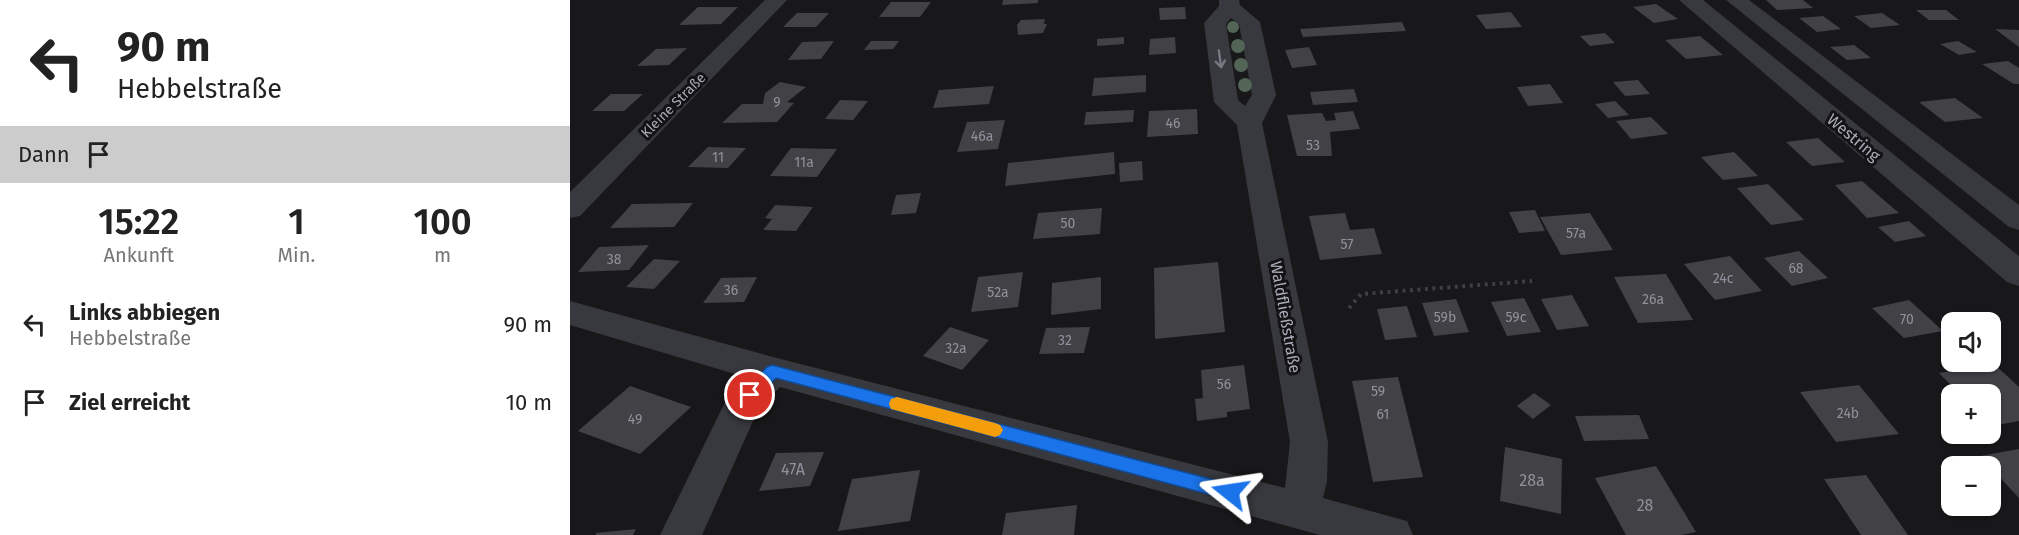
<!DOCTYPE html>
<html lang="de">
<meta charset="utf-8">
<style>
:root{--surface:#fff;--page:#f6f6f6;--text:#222;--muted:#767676}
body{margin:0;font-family:"Fira Sans",sans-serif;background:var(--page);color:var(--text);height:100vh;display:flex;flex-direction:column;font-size:22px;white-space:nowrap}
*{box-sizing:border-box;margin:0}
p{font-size:20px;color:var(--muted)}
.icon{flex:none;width:33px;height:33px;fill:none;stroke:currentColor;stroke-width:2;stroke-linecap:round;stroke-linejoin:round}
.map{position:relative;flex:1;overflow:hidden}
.side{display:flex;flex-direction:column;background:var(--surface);width:570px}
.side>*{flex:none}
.hud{background:#fff;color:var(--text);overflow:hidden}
.controls{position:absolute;left:1371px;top:312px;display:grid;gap:12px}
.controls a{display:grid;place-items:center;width:60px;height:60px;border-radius:12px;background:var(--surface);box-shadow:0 2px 4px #0004;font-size:30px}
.pin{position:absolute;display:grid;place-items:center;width:51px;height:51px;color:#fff;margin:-26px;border:3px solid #fff;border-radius:50%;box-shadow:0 2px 6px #0007}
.me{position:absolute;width:66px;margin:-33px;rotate:285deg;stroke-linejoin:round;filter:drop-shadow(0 0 4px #0008)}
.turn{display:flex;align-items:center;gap:21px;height:126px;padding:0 18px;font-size:27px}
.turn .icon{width:78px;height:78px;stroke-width:2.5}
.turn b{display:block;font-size:42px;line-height:51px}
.then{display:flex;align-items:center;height:57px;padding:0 18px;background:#0003;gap:12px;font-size:22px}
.eta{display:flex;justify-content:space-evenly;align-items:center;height:102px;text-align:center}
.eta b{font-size:36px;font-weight:600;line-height:42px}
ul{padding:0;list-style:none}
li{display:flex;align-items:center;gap:18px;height:78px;padding:0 18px}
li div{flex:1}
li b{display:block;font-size:22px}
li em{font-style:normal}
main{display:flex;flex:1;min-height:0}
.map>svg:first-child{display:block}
</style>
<main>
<section class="side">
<div class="hud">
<div class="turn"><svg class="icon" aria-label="left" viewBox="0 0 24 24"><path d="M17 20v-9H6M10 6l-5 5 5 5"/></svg><div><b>90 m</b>Hebbelstraße</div></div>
<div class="then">Dann<svg class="icon" aria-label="arrive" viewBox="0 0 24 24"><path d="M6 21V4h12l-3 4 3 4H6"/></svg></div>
</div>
<div class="eta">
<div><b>15:22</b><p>Ankunft</p></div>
<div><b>1</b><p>Min.</p></div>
<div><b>100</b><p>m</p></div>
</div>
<ul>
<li><svg class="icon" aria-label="left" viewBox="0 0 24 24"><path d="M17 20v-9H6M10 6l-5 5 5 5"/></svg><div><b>Links abbiegen</b><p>Hebbelstraße</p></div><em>90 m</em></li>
<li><svg class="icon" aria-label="arrive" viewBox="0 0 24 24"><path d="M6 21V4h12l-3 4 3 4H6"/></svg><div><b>Ziel erreicht</b></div><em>10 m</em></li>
</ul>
</section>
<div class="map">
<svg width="1449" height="535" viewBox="0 0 1449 535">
<rect width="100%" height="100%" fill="#181719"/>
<g fill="#424146">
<polygon points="433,0 468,0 468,3 432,5"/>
<polygon points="1196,0 1233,0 1243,8 1207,10"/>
<polygon points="321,2 361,2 350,17 309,17"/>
<polygon points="1086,4 1108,19 1084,23 1063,7"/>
<polygon points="128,7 168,7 151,24 109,25"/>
<polygon points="615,7 616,19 590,20 589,8"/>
<polygon points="1346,10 1376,10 1389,20 1359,20"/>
<polygon points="941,12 952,27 916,29 906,15"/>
<polygon points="227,13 259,13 246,27 213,27"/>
<polygon points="1312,13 1330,25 1301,28 1284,16"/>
<polygon points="1253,16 1271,29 1247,32 1229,18"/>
<polygon points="475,19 474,24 477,24 473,33 448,35 447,25 451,20"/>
<polygon points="832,22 836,31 733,37 730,29"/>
<polygon points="1425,29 1449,30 1449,47"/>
<polygon points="1035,33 1045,43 1020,46 1010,36"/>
<polygon points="1130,36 1153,55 1116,59 1095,40"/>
<polygon points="554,37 554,44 527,46 527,39"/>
<polygon points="605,37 606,53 579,55 580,39"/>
<polygon points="264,41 251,59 218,60 232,42"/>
<polygon points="301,41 329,41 323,49 294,50"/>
<polygon points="1388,41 1407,52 1389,55 1370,44"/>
<polygon points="1284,45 1301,58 1277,60 1260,47"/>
<polygon points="739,47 747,65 722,68 715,50"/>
<polygon points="117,48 99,65 67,66 86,49"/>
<polygon points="1438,61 1449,68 1449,84 1444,84 1412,64"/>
<polygon points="576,75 576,92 522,96 524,78"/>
<polygon points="1068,80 1080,94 1055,96 1043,82"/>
<polygon points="210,82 236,87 217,102 224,103 207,122 152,123 172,104 193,104 195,93"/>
<polygon points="980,84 993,103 958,106 947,87"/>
<polygon points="424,86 419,104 363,108 369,90"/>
<polygon points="784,89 788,102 743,105 740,92"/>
<polygon points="41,94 73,94 54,111 22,111"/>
<polygon points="1385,98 1413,118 1375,122 1349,102"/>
<polygon points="270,100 298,101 283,120 255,119"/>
<polygon points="1045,101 1059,115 1038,118 1025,104"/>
<polygon points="627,109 628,134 577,137 579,111"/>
<polygon points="564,110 563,122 514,125 516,112"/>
<polygon points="783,111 790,129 760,132 762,156 727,156 717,115 752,113 756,121 766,120 764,113"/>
<polygon points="1081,117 1098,134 1061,139 1046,121"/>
<polygon points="435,120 428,149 387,152 397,122"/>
<polygon points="1248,138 1275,162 1242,166 1216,142"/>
<polygon points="138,147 176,148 158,168 118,167"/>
<polygon points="221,148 267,149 247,177 200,176"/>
<polygon points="544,152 545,174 435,186 438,163"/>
<polygon points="1164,152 1188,176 1153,180 1131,157"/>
<polygon points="572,161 573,180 550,182 549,163"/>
<polygon points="1292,181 1301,189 1329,213 1297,218 1265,185"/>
<polygon points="1198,184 1234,220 1201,225 1167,188"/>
<polygon points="351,193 346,213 321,215 326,195"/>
<polygon points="123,203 104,227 40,228 62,204"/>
<polygon points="205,205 243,207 226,231 193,230 202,219 195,218"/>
<polygon points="532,208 530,234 463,239 468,213"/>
<polygon points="965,210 975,231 949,233 939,212"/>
<polygon points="775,213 780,230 804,228 812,254 750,260 739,216"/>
<polygon points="1020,213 1043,250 991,255 970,217"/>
<polygon points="1339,221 1356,236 1325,242 1308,227"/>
<polygon points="79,245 59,270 8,272 29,247"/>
<polygon points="1229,251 1258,278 1222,286 1194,258"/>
<polygon points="1160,256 1192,291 1145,300 1114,264"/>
<polygon points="84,259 110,261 84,289 56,287"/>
<polygon points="648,262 655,332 585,339 584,268"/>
<polygon points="453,272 448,307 401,312 408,277"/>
<polygon points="1096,274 1123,320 1068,323 1044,277"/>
<polygon points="187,277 174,302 133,303 151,278"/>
<polygon points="531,277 531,309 481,315 482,283"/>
<polygon points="1002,295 1019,326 987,330 971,299"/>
<polygon points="954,298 971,332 937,336 921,302"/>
<polygon points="886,299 899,332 864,336 852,303"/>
<polygon points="1339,300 1373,331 1334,338 1302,308"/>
<polygon points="837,306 847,337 815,340 807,309"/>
<polygon points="380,327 419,340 392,370 353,356"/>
<polygon points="520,327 514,353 469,354 476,328"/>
<polygon points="1423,363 1449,387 1449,421 1422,426 1420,394 1390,394 1369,373"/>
<polygon points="674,365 680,409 657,412 657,417 627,421 625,399 633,398 631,370"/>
<polygon points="828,377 853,477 803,482 782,381"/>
<polygon points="1289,385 1329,434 1266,442 1230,392"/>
<polygon points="60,386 121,407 70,454 8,431"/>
<polygon points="964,393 981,405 963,419 947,406"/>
<polygon points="1069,415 1079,439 1014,441 1005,416"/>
<polygon points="935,447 992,459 991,514 930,501"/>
<polygon points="1449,449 1449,498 1410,456"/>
<polygon points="254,452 240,486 189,491 206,453"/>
<polygon points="1086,466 1126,532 1111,535 1056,535 1025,478"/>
<polygon points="350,470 340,521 268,531 282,479"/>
<polygon points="1296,475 1338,535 1291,535 1254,479"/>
<polygon points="507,505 504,535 432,535 436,513"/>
<polygon points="66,529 63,535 26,535 26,533"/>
</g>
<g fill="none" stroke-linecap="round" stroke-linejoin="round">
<polyline stroke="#3e3f45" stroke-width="4" stroke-dasharray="3 4.5" stroke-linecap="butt" points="779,308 791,294 962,281"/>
<g fill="#38393e" fill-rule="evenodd">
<polygon points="195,0 217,0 10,216 0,218 0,192"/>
<path d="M649,0H669L670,5L690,22L706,95L692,123L758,442L757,481L753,498L837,521L843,535H750L210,387L188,410L132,535H90L161,390L175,377L0,325V301L203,357L715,488L720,442L667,125L644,102L634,23L649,6ZM661,18L669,24L682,95L675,106L668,100L656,24Z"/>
<polygon points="1156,0 1179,0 1449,205 1449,230 1439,227"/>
</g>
<polygon fill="#38393e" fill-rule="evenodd" points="1109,0 1133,0 1449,256 1449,286 1437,282"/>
</g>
<g fill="#526556">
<circle cx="663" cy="27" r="6"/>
<circle cx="668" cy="46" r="7"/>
<circle cx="671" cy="65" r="7"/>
<circle cx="675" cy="85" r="7"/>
</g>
<defs><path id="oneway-shaft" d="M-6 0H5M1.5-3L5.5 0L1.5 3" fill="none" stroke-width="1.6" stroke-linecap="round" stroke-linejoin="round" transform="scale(1.5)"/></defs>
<use stroke="#777882" href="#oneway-shaft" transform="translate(650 59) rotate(82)"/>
<polygon fill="#1a73e8" stroke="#114b97" stroke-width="1.5" points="202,365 660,484 666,486 669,492 666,498 660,500 206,378 186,399 175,399 172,395 175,390 197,367"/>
<polygon fill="#f59e0b" points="327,397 425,423 430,425 433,430 430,435 425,437 321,409 319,404 321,399"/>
<g text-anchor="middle" stroke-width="6" stroke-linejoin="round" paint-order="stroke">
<g font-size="14" fill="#90919c">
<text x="207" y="107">9</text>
<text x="603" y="128">46</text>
<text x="412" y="141">46a</text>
<text x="743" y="150">53</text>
<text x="148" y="162">11</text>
<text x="234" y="167">11a</text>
<text x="498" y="228">50</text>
<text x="1006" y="238">57a</text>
<text x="777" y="249">57</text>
<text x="44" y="264">38</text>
<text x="1226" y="273">68</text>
<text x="1153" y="283">24c</text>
<text x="161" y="295">36</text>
<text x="428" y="297">52a</text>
<text x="1083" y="304">26a</text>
<text x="875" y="322">59b</text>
<text x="946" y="322">59c</text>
<text x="1337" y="324">70</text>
<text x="495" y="345">32</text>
<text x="386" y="353">32a</text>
<text x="654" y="389">56</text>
<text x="808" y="396">59</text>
<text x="1278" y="418">24b</text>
<text x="813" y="419">61</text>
<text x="65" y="424">49</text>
</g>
<g font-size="14" fill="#aaacb9" stroke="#131214">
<text transform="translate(103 105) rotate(-45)" y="5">Kleine Straße</text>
</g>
<g font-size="16" fill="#aaacb9" stroke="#131214">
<text transform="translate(1284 137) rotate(40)" y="6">Westring</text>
<text transform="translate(716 317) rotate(80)" y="6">Waldfließstraße</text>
</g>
<g font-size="16" fill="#90919c">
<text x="223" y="475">47A</text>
<text x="962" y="486">28a</text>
<text x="1075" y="511">28</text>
</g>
</g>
</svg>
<div class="controls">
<a><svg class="icon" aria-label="sound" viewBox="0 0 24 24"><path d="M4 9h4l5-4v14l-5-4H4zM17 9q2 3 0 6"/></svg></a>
<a>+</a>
<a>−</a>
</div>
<div class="pin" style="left:180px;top:395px;background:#d93025"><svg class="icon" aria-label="arrive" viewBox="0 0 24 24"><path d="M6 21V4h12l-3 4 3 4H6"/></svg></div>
<svg class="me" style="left:660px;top:492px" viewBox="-20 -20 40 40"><path d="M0-17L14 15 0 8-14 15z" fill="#1a73e8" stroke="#fff" stroke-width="4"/></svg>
</div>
</main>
